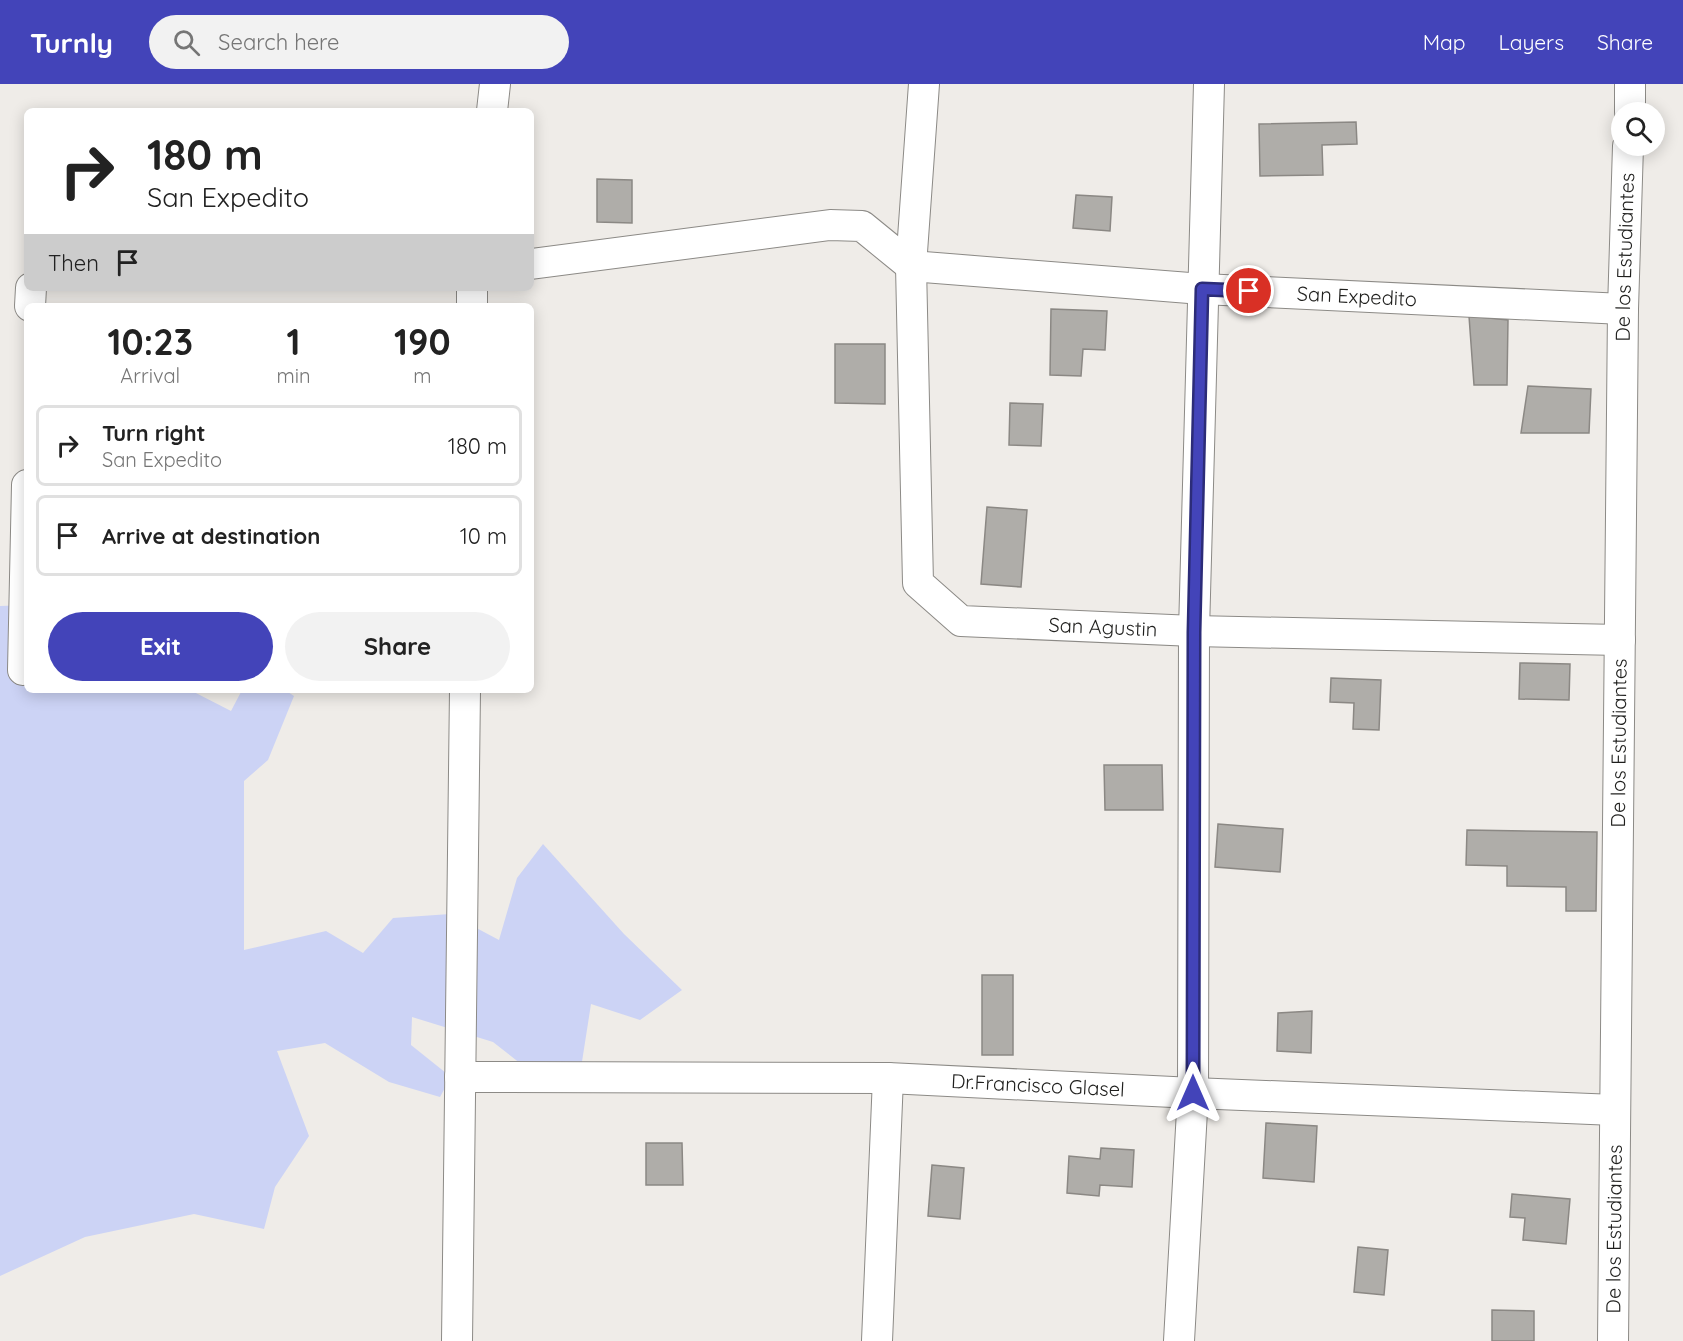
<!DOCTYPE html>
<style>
:root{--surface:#fff;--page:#f2f2f2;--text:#222;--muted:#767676;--line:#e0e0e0;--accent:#4344b9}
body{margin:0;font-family:Quicksand,sans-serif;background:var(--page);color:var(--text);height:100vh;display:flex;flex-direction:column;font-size:22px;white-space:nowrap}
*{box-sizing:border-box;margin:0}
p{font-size:20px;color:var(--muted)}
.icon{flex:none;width:33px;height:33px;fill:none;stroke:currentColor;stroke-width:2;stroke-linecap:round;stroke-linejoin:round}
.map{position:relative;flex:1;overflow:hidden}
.sheet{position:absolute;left:24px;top:219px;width:510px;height:390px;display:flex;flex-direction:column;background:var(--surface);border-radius:9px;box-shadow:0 3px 15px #0003}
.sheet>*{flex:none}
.guide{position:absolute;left:24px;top:24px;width:510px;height:183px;border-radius:9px;box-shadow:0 3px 15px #0003;background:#fff;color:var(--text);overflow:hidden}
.tools{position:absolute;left:1611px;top:18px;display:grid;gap:12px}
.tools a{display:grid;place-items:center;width:54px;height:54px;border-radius:50%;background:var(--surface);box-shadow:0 3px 15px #0003;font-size:30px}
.pin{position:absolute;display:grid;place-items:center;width:51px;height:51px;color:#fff;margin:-26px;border:3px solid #fff;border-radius:50%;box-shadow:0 2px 6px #0007}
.me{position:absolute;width:66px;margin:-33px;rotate:0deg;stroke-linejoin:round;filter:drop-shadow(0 0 4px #0008)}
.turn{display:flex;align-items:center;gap:21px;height:126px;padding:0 24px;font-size:27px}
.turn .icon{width:78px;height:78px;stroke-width:2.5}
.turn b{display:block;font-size:42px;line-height:51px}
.then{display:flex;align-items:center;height:57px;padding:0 24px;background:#0003;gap:12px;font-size:22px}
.eta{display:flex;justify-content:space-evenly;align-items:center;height:102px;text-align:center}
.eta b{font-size:36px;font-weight:700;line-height:42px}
.button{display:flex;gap:12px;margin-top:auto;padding:12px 24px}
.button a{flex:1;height:69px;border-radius:36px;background:var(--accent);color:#fff;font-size:24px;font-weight:700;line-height:69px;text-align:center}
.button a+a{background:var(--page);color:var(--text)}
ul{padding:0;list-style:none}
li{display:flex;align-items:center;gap:18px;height:81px;margin:0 12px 9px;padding:0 12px;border:3px solid var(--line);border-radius:9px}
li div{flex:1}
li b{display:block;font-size:22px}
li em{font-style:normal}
header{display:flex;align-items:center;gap:36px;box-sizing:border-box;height:84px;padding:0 30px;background:var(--accent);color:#fff}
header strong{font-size:28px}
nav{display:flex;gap:33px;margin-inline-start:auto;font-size:21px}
.search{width:420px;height:54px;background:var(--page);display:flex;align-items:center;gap:15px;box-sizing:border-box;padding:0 21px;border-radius:33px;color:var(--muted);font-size:22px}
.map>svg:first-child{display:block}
</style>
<header>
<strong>Turnly</strong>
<div class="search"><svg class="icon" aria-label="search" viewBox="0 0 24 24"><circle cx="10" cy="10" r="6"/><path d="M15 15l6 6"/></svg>Search here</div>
<nav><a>Map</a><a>Layers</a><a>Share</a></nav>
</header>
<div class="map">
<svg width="1683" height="1257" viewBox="0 0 1683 1257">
<rect width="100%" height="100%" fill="#efece8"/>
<polygon fill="#ccd3f5" points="27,521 27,606 190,606 231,627 242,606 285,606 294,612 268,676 244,697 244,866 326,847 363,869 393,834 450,830 499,856 517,794 543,760 624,850 682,906 640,936 591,920 581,984 535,991 493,958 412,933 411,961 451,993 440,1013 389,998 325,959 277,967 309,1052 275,1103 264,1145 194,1130 85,1153 0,1192 0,522"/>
<g fill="#afada9" stroke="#8b8884" stroke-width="1.5">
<polygon points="1356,38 1357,60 1322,61 1323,91 1260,92 1259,40"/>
<polygon points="597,95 632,96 632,139 597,138"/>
<polygon points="1076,111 1112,113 1110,147 1073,144"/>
<polygon points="1051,225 1107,227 1105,266 1083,265 1081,292 1050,291"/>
<polygon points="1469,232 1508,236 1507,301 1474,301"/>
<polygon points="835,260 885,260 885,320 835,319"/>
<polygon points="1528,302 1591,305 1589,349 1521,349"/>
<polygon points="1010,319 1043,320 1041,362 1009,361"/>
<polygon points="987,423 1027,426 1021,503 981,500"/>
<polygon points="1520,579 1570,580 1569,616 1519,615"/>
<polygon points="1331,594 1381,596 1379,646 1353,645 1354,619 1330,618"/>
<polygon points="1104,681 1162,681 1163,726 1105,726"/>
<polygon points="1218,740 1283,745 1280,788 1215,783"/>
<polygon points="1467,746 1597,748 1596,827 1566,827 1566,803 1507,802 1507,782 1466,781"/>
<rect x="982" y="891" width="31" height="80"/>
<polygon points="1312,927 1311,969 1277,967 1278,929"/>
<polygon points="1266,1039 1317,1042 1314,1098 1263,1094"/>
<polygon points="646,1059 682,1059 683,1101 646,1101"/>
<polygon points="1101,1064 1134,1066 1132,1103 1100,1101 1099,1112 1067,1109 1069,1072 1100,1075"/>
<polygon points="932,1081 964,1084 960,1135 928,1132"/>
<polygon points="1512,1110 1570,1115 1566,1160 1523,1156 1525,1134 1510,1133"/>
<polygon points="1358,1163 1388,1166 1384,1211 1354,1208"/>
<polygon points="1492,1226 1534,1227 1534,1257 1492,1257"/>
</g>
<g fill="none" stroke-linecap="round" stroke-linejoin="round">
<g stroke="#8c8a86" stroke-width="32">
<g id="minor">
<path id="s1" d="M924,0L911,182L918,499L961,537L1194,547L1620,556"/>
<polyline points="492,27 495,0"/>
<polyline points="1630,28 1630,0"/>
<polyline points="531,180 830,141 862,142 911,182"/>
<path id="s2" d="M911,182L1202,205L1623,225"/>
<polyline points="30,222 31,204"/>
<polyline points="472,222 472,204"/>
<polyline points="27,401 23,586 27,585"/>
<path id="s3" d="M460,993L888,994L1193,1009L1615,1026"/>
<polyline points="457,1257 465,606"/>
<polyline points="877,1257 888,994"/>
<polyline points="1179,1257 1193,1009 1194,547 1209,0"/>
<path id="s4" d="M1613,1257L1623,225L1628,62"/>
</g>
</g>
<use href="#minor" stroke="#fff" stroke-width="30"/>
</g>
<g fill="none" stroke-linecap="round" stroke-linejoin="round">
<g stroke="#2c2c78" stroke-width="15">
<polyline id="route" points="1193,1009 1194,548 1202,205 1249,207"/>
</g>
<use href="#route" stroke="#4344b9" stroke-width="10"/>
</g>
<g text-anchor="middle" stroke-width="5" stroke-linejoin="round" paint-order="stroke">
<g font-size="20" fill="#1f1f1d" stroke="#fcfaf5">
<text dy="7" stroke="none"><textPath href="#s4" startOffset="1084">De los Estudiantes</textPath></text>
<text dy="7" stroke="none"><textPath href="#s2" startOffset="447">San Expedito</textPath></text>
<text dy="7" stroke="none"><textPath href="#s1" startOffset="699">San Agustin</textPath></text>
<text dy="7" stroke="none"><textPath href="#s4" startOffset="598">De los Estudiantes</textPath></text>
<text dy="7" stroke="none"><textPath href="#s3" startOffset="578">Dr.Francisco Glasel</textPath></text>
<text dy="7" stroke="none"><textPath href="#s4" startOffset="112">De los Estudiantes</textPath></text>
</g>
</g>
</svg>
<div class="tools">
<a><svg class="icon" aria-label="search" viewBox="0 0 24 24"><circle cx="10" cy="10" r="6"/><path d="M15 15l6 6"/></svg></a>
</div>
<div class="pin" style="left:1249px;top:207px;background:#d93025"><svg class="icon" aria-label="arrive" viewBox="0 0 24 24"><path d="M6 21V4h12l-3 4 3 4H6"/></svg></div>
<svg class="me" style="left:1193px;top:1009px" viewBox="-20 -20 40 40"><path d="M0-17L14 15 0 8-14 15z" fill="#4344b9" stroke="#fff" stroke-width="4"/></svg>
<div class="guide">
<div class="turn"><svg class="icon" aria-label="right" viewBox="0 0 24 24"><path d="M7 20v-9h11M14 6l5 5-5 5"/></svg><div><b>180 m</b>San Expedito</div></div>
<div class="then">Then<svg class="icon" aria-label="arrive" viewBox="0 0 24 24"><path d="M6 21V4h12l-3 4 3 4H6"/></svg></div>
</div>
<section class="sheet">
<div class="eta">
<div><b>10:23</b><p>Arrival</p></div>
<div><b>1</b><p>min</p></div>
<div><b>190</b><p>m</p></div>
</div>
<ul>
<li><svg class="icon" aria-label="right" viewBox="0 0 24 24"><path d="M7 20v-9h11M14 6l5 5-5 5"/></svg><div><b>Turn right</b><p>San Expedito</p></div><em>180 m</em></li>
<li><svg class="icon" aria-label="arrive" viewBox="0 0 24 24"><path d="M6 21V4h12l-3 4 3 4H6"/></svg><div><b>Arrive at destination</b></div><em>10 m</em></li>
</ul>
<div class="button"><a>Exit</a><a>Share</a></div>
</section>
</div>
